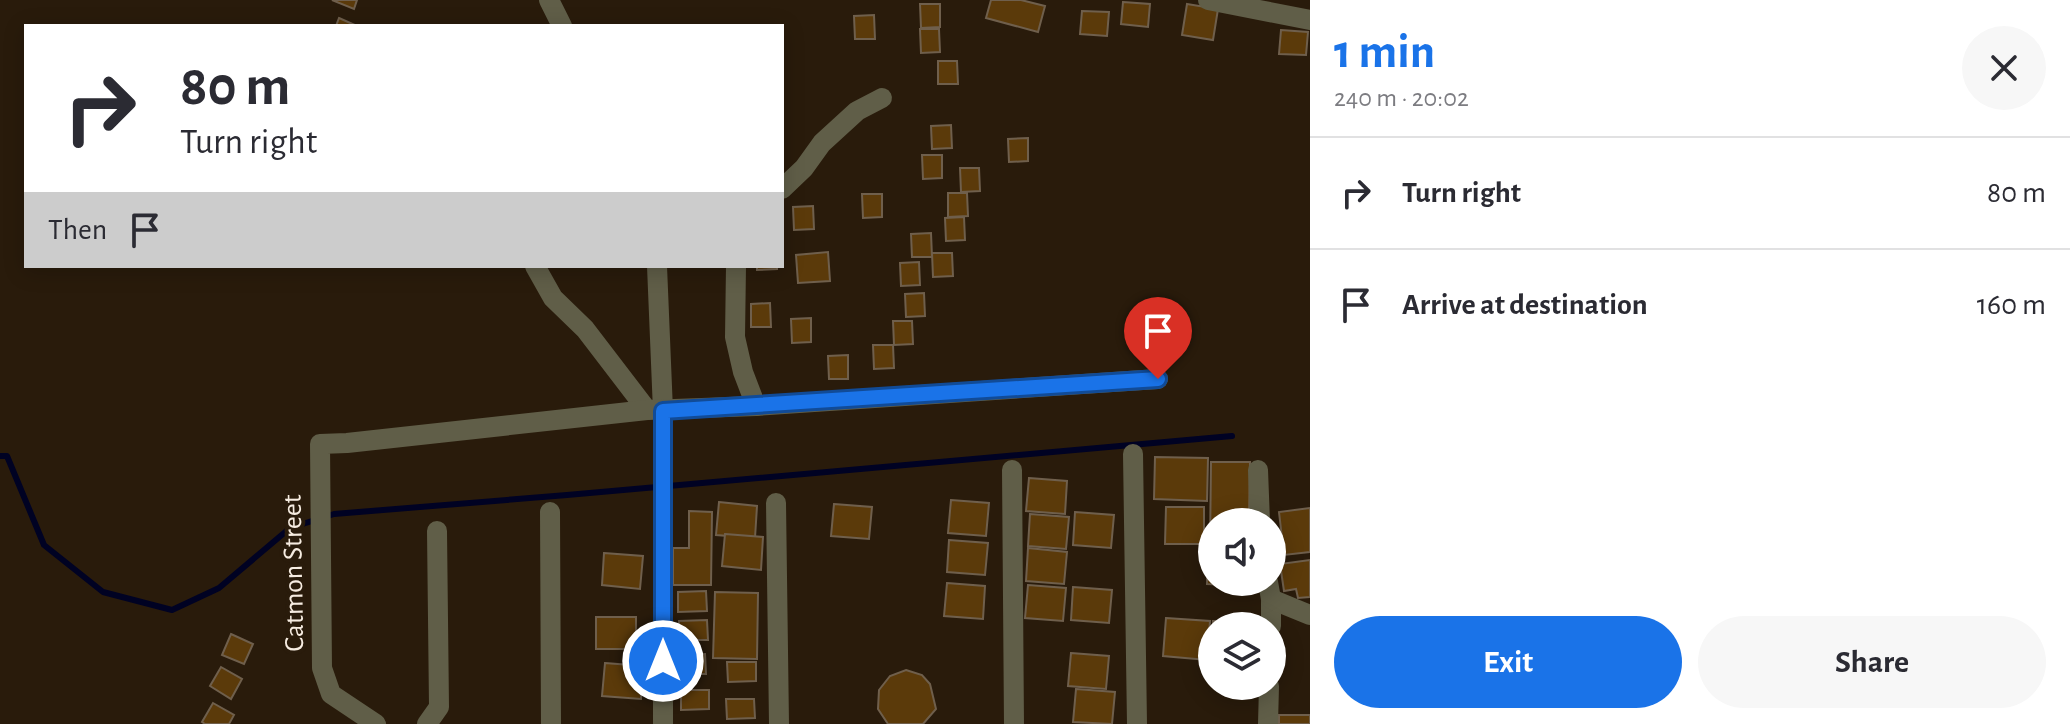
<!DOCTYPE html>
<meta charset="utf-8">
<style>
:root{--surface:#fff;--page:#f7f7f7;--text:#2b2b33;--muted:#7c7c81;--line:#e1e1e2;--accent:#1a73e8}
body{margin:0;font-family:"Alegreya Sans",sans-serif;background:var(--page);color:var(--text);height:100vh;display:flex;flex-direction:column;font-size:30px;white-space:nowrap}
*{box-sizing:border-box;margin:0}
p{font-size:26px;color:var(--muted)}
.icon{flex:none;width:44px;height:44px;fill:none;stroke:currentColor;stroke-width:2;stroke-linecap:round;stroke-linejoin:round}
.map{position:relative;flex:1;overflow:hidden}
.side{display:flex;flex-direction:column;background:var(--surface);width:760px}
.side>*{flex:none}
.banner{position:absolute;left:24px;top:24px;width:760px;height:244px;border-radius:0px;box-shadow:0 4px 20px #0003;background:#fff;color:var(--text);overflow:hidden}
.tools{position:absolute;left:1198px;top:508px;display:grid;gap:16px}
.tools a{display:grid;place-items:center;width:88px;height:88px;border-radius:50%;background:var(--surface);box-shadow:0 4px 20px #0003;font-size:40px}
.pin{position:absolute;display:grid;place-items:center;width:68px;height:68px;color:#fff;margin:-82px -34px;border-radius:50% 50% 50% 0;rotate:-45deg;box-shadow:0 0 8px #0007}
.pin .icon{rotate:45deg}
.me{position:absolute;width:88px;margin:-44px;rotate:0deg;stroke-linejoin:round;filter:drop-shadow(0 0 6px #0008)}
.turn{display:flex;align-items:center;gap:28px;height:168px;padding:0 24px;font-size:36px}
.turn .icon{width:104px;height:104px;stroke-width:2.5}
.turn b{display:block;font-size:56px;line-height:68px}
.then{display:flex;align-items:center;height:76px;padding:0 24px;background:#0003;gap:16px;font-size:30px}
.round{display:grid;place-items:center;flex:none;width:84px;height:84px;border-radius:42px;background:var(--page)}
.head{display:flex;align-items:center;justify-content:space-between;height:136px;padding:0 24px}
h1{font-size:48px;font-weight:700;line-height:60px;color:var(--accent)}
.primary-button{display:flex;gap:16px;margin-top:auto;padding:16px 24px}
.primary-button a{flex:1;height:92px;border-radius:48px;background:var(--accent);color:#fff;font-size:32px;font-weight:700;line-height:92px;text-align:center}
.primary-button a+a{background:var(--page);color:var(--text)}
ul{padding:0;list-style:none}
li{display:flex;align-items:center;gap:24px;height:112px;padding:0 24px;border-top:2px solid var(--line)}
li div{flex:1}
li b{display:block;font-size:30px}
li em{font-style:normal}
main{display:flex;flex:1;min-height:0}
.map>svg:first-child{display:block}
</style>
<main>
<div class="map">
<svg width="1310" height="724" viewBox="0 0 1310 724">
<rect width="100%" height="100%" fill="#291b0b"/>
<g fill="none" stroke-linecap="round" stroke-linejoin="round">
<polyline stroke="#000223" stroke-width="6" points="0,456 7,456 44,545 103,592 172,610 219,588 290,528 334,514 567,495 1232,436"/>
</g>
<g fill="#5b3a0a" stroke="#6f5f4c" stroke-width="2">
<polygon points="332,0 357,0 354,9"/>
<polygon points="991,0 1021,0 1045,6 1038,32 986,18"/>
<polygon points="1123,2 1150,4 1148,27 1121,24"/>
<polygon points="920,4 940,4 940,27 921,28"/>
<polygon points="1187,4 1218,9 1213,40 1182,35"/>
<polygon points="1082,11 1109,12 1107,36 1080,34"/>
<polygon points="874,15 875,39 855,39 854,16"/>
<polygon points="339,18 357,26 336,26"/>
<polygon points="920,29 939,29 940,52 921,53"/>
<polygon points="1281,30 1308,32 1306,55 1279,54"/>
<polygon points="938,61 957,61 958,84 938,84"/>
<polygon points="951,125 952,148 932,149 931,126"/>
<polygon points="1028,138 1028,161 1009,162 1008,139"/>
<polygon points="922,155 942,155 942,178 923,179"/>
<polygon points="960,168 979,168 980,191 961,192"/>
<polygon points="948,193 967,193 968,216 948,217"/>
<polygon points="862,194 882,194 882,217 863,218"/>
<polygon points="813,206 814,229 794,230 793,207"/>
<polygon points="964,217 965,240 946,241 945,218"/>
<polygon points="931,233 932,257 912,257 911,234"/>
<polygon points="828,252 830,281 798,283 796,255"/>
<polygon points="932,253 952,253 953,276 933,277"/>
<polygon points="919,262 920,285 901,286 900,263"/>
<polygon points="757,266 777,266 777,269 757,270"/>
<polygon points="924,293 925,316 906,317 905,294"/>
<polygon points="770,303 771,327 751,327 751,304"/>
<polygon points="811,318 811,342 792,343 791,319"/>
<polygon points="893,321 912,321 913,344 894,345"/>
<polygon points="873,345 893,345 894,368 874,369"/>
<polygon points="848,355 848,379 829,379 828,356"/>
<polygon points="1155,457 1208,458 1207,501 1154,499"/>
<polygon points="1211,462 1250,462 1249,522 1212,522 1212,545 1210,545"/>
<polygon points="1029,478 1067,481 1065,514 1026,511"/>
<polygon points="951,500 989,503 986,536 948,533"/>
<polygon points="719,502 757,506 755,538 716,535"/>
<polygon points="834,504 872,507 869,539 831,536"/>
<polygon points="1166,507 1204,507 1204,544 1165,544"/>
<polygon points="1310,508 1310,552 1284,555 1279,512"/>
<polygon points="689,511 712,512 711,585 673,585 673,548 689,548"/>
<polygon points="1075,512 1114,515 1111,548 1073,545"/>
<polygon points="1030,514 1069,517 1066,549 1028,546"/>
<polygon points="725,534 763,537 761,570 722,566"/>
<polygon points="949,540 988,543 985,575 947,572"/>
<polygon points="1028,548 1067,552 1064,584 1026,581"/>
<polygon points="1208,550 1212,550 1212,582 1252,582 1252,586 1207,584"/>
<polygon points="604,553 643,556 640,589 602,585"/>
<polygon points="1310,560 1310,597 1298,598 1296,589 1284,591 1280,564"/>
<polygon points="947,583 985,586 983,619 944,616"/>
<polygon points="1028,585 1066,588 1063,621 1025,618"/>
<polygon points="1073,587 1112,590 1109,623 1071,620"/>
<polygon points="706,591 707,611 678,612 678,592"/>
<polygon points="715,592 758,593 757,659 713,658"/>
<rect x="596" y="617" width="40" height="32"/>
<polygon points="1166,618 1210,621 1207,660 1163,656"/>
<polygon points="707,620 708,640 679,640 679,621"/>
<polygon points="1213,621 1243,622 1243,626 1213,626"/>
<polygon points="231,634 253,644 244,664 222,655"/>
<polygon points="1071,653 1109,656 1106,689 1068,686"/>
<polygon points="705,654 706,674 677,674 677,655"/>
<polygon points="727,662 756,662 756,681 728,682"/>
<polygon points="605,663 643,666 641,699 602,696"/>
<polygon points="221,667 242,679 231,699 210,686"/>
<polygon points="906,670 922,675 930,684 936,709 923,724 888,724 878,709 879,690 890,676"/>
<polygon points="1076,689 1115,692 1112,724 1073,722"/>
<polygon points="681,690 709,690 709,709 681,710"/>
<polygon points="726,699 754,699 755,718 727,719"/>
<polygon points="213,703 234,715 229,724 205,724 202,722"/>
<rect x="1279" y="715" width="31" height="9"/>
</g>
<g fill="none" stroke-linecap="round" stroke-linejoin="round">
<g stroke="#605e48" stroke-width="20">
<polyline points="549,0 562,26"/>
<polyline points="1208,0 1310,20"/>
<polyline points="782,189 804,168 822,143 857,111 882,98"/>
<polyline points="535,266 553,298 585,329 647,410"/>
<polyline points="657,266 663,411 663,724"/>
<polyline points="736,266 735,337 743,372 756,406"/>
<polyline points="1133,454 1137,724"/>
<polyline points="1012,470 1014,724"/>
<polyline points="1258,470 1260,522"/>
<polyline points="776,503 779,724"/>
<polyline points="550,512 551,724"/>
<polyline points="1268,582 1271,599 1271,626"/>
<polyline points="1271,599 1310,615"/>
<polyline points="376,724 331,694 322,668 320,444 347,443 647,410 756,406 1158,379"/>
<polyline points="427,724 439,707 437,531"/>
<polyline points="1268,724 1269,686"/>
</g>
</g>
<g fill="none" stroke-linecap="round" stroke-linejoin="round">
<g stroke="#114b97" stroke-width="20">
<polyline id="route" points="663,661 663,411 1158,379"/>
</g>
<use href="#route" stroke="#1a73e8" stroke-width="14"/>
</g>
<g text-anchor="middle" stroke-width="8" stroke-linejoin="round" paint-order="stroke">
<g font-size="28" fill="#f6ece1" stroke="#291b0b">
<text transform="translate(292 573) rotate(-91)" y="10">Catmon Street</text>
</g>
</g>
</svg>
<div class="tools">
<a><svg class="icon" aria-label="sound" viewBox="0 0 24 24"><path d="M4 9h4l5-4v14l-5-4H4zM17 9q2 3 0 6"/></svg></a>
<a><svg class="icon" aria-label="layers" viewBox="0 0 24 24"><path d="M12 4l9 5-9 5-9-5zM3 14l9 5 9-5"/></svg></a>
</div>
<div class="pin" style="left:1158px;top:379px;background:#d93025"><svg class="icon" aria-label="arrive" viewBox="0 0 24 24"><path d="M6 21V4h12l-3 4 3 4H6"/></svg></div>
<svg class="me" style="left:663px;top:661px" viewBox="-20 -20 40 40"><circle r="17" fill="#1a73e8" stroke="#fff" stroke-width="3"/><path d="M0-11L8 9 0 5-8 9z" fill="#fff"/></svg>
<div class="banner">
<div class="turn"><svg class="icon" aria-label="right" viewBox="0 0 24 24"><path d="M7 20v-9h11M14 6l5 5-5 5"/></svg><div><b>80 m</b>Turn right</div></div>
<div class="then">Then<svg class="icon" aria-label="arrive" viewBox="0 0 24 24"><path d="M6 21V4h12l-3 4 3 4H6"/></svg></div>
</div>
</div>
<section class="side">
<div class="head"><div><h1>1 min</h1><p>240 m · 20:02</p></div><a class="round"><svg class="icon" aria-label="close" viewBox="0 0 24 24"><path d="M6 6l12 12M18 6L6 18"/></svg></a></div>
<ul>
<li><svg class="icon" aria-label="right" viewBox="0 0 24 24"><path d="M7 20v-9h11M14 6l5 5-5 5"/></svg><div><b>Turn right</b></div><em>80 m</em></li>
<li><svg class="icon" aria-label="arrive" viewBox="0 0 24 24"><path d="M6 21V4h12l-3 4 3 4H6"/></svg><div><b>Arrive at destination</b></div><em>160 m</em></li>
</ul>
<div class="primary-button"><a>Exit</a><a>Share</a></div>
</section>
</main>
